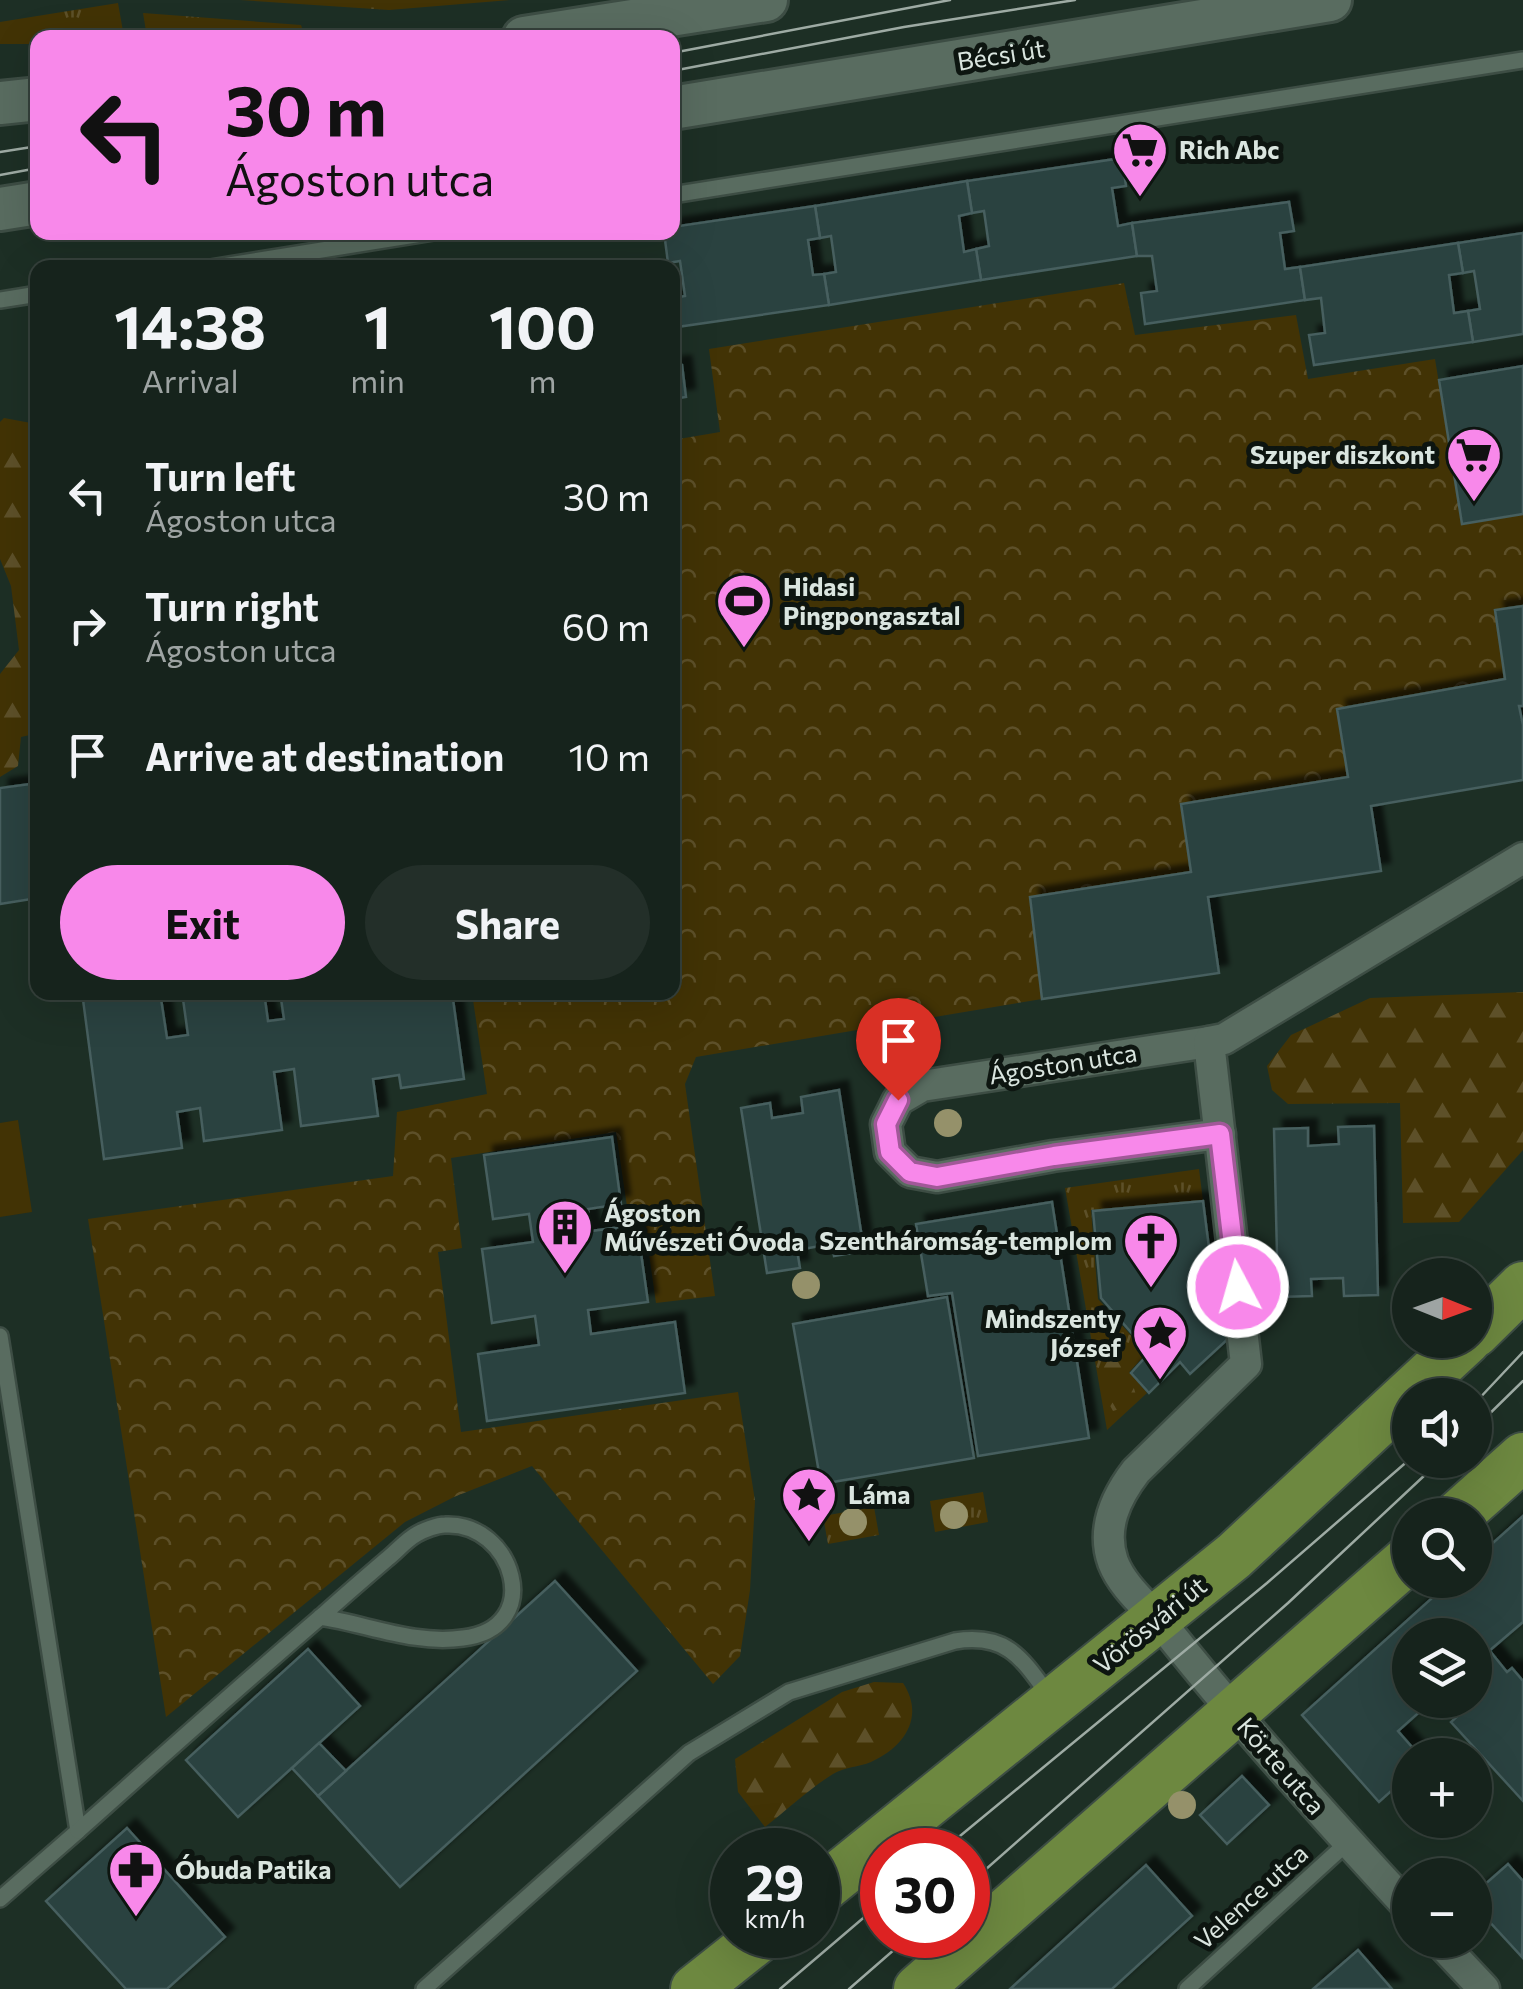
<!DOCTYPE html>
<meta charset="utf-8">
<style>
:root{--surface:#16231c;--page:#232f29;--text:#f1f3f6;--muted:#9ea4a3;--line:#35403b;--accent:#f888ea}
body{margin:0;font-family:Commissioner,sans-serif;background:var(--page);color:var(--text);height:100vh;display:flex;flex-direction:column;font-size:38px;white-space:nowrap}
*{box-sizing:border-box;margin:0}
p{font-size:32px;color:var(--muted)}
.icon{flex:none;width:55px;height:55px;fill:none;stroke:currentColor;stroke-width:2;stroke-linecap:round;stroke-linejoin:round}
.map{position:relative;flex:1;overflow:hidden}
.panel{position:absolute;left:30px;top:260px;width:650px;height:740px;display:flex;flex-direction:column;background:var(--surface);border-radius:20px;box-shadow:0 10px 40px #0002,0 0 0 2px var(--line)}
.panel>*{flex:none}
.guide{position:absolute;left:30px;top:30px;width:650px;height:210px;border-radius:20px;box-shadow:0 10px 40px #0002,0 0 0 2px var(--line);background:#f888ea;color:#111;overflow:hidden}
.needle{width:65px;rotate:91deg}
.tools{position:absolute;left:1392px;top:1258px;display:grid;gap:20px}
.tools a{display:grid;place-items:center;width:100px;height:100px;border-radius:50%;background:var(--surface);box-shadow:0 10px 40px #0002,0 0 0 2px var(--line);font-size:50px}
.speed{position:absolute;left:710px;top:1828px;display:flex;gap:20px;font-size:50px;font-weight:700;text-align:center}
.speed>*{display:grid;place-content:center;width:130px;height:130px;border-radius:50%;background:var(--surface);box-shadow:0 10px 40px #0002,0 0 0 2px var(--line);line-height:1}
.speed small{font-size:25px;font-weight:400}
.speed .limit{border:15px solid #d22;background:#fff;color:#111}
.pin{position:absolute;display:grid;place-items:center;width:85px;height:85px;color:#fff;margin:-102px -42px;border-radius:50% 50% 50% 0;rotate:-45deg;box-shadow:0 0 10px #0007}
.pin .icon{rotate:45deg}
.me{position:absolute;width:110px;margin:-55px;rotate:354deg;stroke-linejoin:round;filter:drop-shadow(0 0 8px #0008)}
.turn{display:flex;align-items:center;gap:35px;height:210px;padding:0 30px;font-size:45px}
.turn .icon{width:130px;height:130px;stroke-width:2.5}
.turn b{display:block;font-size:70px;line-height:85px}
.eta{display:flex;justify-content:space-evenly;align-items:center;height:170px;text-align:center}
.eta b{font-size:60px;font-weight:700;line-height:70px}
.primary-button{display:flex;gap:20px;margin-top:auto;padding:20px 30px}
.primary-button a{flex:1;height:115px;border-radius:60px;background:var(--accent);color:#111;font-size:40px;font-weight:700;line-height:115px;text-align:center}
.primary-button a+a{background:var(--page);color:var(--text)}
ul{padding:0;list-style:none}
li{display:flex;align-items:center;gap:30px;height:130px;padding:0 30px}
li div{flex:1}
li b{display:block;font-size:38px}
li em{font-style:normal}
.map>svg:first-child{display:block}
</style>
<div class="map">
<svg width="1523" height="1989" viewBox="0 0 1523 1989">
<defs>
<pattern id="grass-tufts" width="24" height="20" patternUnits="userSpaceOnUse" patternTransform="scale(2.5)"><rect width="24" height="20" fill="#423305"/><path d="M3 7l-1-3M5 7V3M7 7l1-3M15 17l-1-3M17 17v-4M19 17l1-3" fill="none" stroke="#5d5029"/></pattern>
<pattern id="forest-firs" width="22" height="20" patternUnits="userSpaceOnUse" patternTransform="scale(2.5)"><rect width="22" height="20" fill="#423305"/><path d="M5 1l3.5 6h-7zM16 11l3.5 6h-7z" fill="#5d5029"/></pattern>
<pattern id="park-crowns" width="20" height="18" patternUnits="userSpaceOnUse" patternTransform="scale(2.5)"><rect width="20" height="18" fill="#423305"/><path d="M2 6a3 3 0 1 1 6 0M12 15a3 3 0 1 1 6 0" fill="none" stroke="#5d5029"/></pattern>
<filter id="shadow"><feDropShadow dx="9" dy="-9" stdDeviation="2.5" flood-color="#0009"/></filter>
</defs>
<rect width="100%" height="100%" fill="#1d2f25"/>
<g fill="url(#grass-tufts)">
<polygon points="240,0 510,0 389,10"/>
<polygon points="118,3 124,37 38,38 37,44 0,44 0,22"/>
<polygon points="143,13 301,25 303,31 258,37 147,37"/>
<polygon points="1199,1169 1203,1201 1091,1210 1098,1299 1147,1353 1129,1372 1147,1393 1107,1430 1065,1188"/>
<polygon points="983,1492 988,1522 935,1532 930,1501"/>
<polygon points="874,1507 879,1535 828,1544 823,1516"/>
</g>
<g fill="url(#forest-firs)">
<polygon points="4,418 31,423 37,437 38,733 21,737 18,766 0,777 0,674 19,650 11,586 0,559 0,422"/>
<polygon points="1523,992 1523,1150 1459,1222 1403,1223 1400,1103 1288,1104 1272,1090 1267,1066 1291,1035 1370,998"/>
<path d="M1118,1347H1132L1138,1362L1129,1372L1136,1395L1126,1407L1113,1411C1103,1395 1101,1375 1103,1356Z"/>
<path d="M874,1682L903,1683C925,1716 905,1747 871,1762C859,1767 844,1767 833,1774C809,1789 788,1809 765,1827L738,1792L735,1759L842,1692Z"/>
</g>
<polygon fill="url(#park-crowns)" points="1124,283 1135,335 1296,315 1308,379 1435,359 1462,524 1523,514 1523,606 1495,610 1505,679 1337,709 1348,777 1191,872 1030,897 1042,999 696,1057 685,1084 715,1296 656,1303 644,1219 629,1220 616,1132 451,1158 462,1248 438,1252 461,1432 738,1392 755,1501 750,1590 740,1656 713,1684 532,1466 454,1497 405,1522 166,1717 88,1219 393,1176 397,1112 487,1094 472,993 672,992 673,440 720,432 709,349"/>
<polygon fill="#423305" points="18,1120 32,1212 0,1217 0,1123"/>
<g fill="#2b4241" stroke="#465f5e" stroke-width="2.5" filter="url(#shadow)">
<polygon points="1122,158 1126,186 1112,188 1118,226 1132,223 1137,256 981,280 976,249 989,246 984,211 972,213 967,181"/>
<polygon points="967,181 972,213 959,216 964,252 976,249 981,280 829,305 824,274 836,272 831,236 820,238 815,206"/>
<polygon points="1289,202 1294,231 1280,233 1285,269 1300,267 1305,300 1145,324 1141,293 1157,291 1152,256 1137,256 1132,223"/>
<polygon points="815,206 820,238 808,240 813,275 824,274 829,305 677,327 673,298 685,296 680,261 668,263 664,232 672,232 672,227"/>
<polygon points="1523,233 1523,334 1473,342 1468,311 1480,309 1474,271 1463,273 1458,243"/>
<polygon points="1458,243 1463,273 1449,275 1454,313 1468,311 1473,342 1314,365 1309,335 1325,333 1321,298 1305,300 1300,267"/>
<polygon points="682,365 686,397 672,399 672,366"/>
<polygon points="1523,366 1523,514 1462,524 1439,380"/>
<polygon points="1523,606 1523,706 1519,706 1523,725 1523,780 1371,806 1381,871 1208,897 1219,973 1042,999 1030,897 1191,872 1181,804 1348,777 1337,709 1505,679 1495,610"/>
<polygon points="38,783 38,898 0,904 0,788"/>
<polygon points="82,992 160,992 167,1038 188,1035 182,992 264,992 268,1021 284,1019 280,992 452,992 464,1079 401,1088 399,1075 373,1079 378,1116 301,1126 294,1069 274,1072 282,1130 204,1141 200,1108 177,1112 182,1148 104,1159"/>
<polygon points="839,1090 864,1251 834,1256 832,1244 797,1250 800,1268 767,1273 741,1108 770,1103 772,1118 803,1113 801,1097"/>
<polygon points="1374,1126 1378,1295 1344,1296 1343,1278 1311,1279 1312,1296 1278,1297 1274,1129 1308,1128 1308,1146 1339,1144 1338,1127"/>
<polygon points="612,1137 621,1204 588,1209 591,1231 637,1225 648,1302 588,1310 591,1334 675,1322 685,1393 487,1421 478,1354 539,1345 535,1316 492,1323 482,1249 533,1242 529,1214 493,1219 484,1155"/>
<polygon points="1203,1201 1213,1279 1202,1281 1207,1314 1229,1338 1190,1374 1180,1362 1149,1393 1131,1373 1149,1353 1101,1298 1093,1211"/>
<polygon points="1052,1202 1089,1438 978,1456 952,1293 928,1296 916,1224"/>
<polygon points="947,1297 974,1458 821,1484 793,1324"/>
<polygon points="1523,1516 1523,1622 1475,1663 1475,1635 1410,1635 1410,1700 1433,1700 1398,1731 1419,1755 1410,1755 1410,1774 1379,1802 1302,1715 1452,1580 1475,1580 1475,1559"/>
<polygon points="555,1581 637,1671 400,1887 318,1796"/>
<polygon points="308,1649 360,1706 238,1817 186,1760"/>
<polygon points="1490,1651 1507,1672 1512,1668 1523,1681 1523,1801 1451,1722 1461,1713 1450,1700 1475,1700 1475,1663"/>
<polygon points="319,1743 346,1771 318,1796 292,1768"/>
<polygon points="1242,1776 1269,1805 1227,1844 1200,1815"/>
<polygon points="127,1828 225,1937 167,1989 126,1989 46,1901"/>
<polygon points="1508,1864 1523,1881 1522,1957 1475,1906 1475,1893"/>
<polygon points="1146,1865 1192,1916 1112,1989 1010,1989"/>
<polygon points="1358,1950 1392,1989 1313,1989"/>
</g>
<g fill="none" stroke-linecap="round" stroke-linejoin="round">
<g stroke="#3d4d44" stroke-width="20">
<g id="service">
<polyline points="672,195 1523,60"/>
<polyline points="210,268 434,232"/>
<polyline points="0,300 38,294"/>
<polyline points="0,1336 78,1831 0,1899"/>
<path d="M78,1831C160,1758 241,1685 324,1614C345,1595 366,1577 387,1559C397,1551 406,1540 417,1534C424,1530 437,1525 445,1525C513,1521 547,1628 463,1638C414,1645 367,1624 320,1617"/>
<path d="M424,1989L689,1753L789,1692L955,1641C1007,1633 1022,1658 1050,1697"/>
<polyline points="1187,1989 1348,1842"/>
</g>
</g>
<g stroke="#3d4d44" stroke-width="35">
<g id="minor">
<polyline points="1209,1042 922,1086 898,1100 886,1124 890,1152 910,1172 937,1177 1053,1156 1220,1134"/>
<path d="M1410,1909C1326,1818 1242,1725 1165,1628C1148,1607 1123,1588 1113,1562C1101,1528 1116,1497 1136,1471L1246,1364L1209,1042L1224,1039L1523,858"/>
<polyline points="1438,1940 1484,1989"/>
</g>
</g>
<g stroke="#3d4d44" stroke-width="48">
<g id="secondary">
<polyline points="524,38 766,0"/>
<polyline points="0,103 38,99"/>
<polyline points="672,108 1330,0"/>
<polyline points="0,209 38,203"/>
</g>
</g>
<g stroke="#3d4d44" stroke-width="52">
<g id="primary">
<polyline points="1475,1333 1523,1286"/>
<polyline points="1458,1515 1523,1457"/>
<polyline points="818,1892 1234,1556 1467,1340"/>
<polyline points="695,1989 763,1935"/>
<polyline points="918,1989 1410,1558"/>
</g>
</g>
<use href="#service" stroke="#596c60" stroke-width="15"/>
<use href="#minor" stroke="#596c60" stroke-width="30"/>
<use href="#secondary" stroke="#596c60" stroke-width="42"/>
<use href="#primary" stroke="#6d8840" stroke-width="48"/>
<g stroke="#9eaba4" stroke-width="2.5">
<polyline points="672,53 950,0"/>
<polyline points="672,71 904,27 1075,0"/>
<polyline points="0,152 38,146"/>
<polyline points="0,175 38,168"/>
<polyline points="1475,1403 1523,1352"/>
<polyline points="1475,1428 1523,1381"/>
<polyline points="943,1850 1267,1583 1410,1459"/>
<polyline points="968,1885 1288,1603 1441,1460"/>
<polyline points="780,1989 882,1902"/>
<polyline points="849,1989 911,1935"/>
</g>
</g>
<g fill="#95916a">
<circle cx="948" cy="1123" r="14"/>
<circle cx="806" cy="1285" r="14"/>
<circle cx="954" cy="1515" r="14"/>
<circle cx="853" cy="1522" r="14"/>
<circle cx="1182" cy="1805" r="14"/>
</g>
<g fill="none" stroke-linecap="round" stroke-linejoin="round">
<g stroke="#a15898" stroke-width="25">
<polyline id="route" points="898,1100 886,1124 890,1152 910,1172 937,1177 1054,1156 1220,1134 1238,1287"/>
</g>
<use href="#route" stroke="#f888ea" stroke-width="18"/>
</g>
<defs>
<g id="supermarket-pin" transform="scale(2.875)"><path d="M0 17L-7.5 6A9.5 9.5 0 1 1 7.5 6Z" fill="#f888ea" stroke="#0d1510"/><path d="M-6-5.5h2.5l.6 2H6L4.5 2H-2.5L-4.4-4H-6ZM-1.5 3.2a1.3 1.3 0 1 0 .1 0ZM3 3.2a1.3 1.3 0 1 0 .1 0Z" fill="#111"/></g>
<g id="stadium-pin" transform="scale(2.875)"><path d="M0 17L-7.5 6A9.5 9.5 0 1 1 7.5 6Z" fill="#f888ea" stroke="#0d1510"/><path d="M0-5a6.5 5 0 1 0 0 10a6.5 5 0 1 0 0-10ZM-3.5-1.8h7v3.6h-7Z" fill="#111"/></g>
<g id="building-pin" transform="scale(2.875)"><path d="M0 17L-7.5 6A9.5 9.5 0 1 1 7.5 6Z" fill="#f888ea" stroke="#0d1510"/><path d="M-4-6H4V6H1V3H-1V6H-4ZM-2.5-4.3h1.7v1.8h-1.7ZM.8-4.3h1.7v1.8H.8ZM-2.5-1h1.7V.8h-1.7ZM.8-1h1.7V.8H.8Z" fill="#111"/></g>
<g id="church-pin" transform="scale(2.875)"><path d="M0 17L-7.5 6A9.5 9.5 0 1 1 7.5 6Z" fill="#f888ea" stroke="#0d1510"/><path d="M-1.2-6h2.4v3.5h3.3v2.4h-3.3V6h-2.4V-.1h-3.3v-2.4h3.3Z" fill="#111"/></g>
<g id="sight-pin" transform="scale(2.875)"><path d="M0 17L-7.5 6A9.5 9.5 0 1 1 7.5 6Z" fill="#f888ea" stroke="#0d1510"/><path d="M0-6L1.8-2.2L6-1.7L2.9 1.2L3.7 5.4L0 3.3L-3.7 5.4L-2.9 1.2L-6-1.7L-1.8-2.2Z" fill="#111"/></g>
<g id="pharmacy-pin" transform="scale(2.875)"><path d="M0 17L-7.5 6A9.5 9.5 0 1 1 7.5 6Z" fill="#f888ea" stroke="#0d1510"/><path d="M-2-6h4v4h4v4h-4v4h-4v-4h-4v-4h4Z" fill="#111"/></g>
</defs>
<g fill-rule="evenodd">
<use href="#supermarket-pin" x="1140" y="150"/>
<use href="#supermarket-pin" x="1474" y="455"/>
<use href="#stadium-pin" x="744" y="601"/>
<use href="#building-pin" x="565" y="1227"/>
<use href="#church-pin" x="1151" y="1241"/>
<use href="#sight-pin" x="1160" y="1333"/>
<use href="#sight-pin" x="809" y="1495"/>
<use href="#pharmacy-pin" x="136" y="1870"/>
</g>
<g text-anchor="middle" stroke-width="10" stroke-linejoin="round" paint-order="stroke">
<g font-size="25" fill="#dae5df" stroke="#0d1510">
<text transform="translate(1001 55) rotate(-9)" y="9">Bécsi út</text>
<text transform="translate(1063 1064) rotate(-9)" y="9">Ágoston utca</text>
<text transform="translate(1150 1625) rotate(-39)" y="9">Vörösvári út</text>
<text transform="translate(1281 1766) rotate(49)" y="9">Körte utca</text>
<text transform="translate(1251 1897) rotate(-42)" y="9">Velence utca</text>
</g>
<g font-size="25" font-weight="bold" fill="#dae5df" stroke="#0d1510" text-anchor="start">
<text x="1179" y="159">Rich Abc</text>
<text x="1435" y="464" text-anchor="end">Szuper diszkont</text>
<text x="783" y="596">Hidasi<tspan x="783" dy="29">Pingpongasztal</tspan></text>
<text x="604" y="1222">Ágoston<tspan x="604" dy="29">Művészeti Óvoda</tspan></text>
<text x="1112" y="1250" text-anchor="end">Szentháromság-templom</text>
<text x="1121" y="1328" text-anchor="end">Mindszenty<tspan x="1121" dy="29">József</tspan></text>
<text x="848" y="1504">Láma</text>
<text x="175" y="1879">Óbuda Patika</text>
</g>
</g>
</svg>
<div class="tools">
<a><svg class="needle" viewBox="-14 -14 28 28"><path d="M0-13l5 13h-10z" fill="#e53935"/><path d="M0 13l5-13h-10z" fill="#9ea4a3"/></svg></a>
<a><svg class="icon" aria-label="sound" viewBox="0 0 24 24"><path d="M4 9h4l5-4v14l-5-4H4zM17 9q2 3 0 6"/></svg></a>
<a><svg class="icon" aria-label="search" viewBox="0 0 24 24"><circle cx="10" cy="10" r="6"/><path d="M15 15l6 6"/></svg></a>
<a><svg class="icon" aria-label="layers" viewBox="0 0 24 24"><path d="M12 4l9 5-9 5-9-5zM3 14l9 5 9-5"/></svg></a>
<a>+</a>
<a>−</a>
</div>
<div class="speed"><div>29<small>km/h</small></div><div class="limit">30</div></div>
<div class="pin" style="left:898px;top:1100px;background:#d93025"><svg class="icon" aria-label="arrive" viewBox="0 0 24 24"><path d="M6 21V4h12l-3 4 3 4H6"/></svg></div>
<svg class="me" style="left:1238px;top:1287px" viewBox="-20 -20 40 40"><circle r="17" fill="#f888ea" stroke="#fff" stroke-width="3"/><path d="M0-11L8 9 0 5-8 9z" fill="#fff"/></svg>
<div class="guide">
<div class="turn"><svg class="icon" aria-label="left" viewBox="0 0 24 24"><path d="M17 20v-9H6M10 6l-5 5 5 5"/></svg><div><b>30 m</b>Ágoston utca</div></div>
</div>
<section class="panel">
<div class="eta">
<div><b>14:38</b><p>Arrival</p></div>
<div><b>1</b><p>min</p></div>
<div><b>100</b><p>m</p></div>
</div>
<ul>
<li><svg class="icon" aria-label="left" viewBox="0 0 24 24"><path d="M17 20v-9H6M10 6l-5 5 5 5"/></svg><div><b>Turn left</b><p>Ágoston utca</p></div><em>30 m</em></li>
<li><svg class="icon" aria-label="right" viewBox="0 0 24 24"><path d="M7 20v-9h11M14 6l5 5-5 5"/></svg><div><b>Turn right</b><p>Ágoston utca</p></div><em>60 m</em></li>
<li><svg class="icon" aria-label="arrive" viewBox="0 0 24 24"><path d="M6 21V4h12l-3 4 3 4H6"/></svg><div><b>Arrive at destination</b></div><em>10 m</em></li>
</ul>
<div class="primary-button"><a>Exit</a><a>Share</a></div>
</section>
</div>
